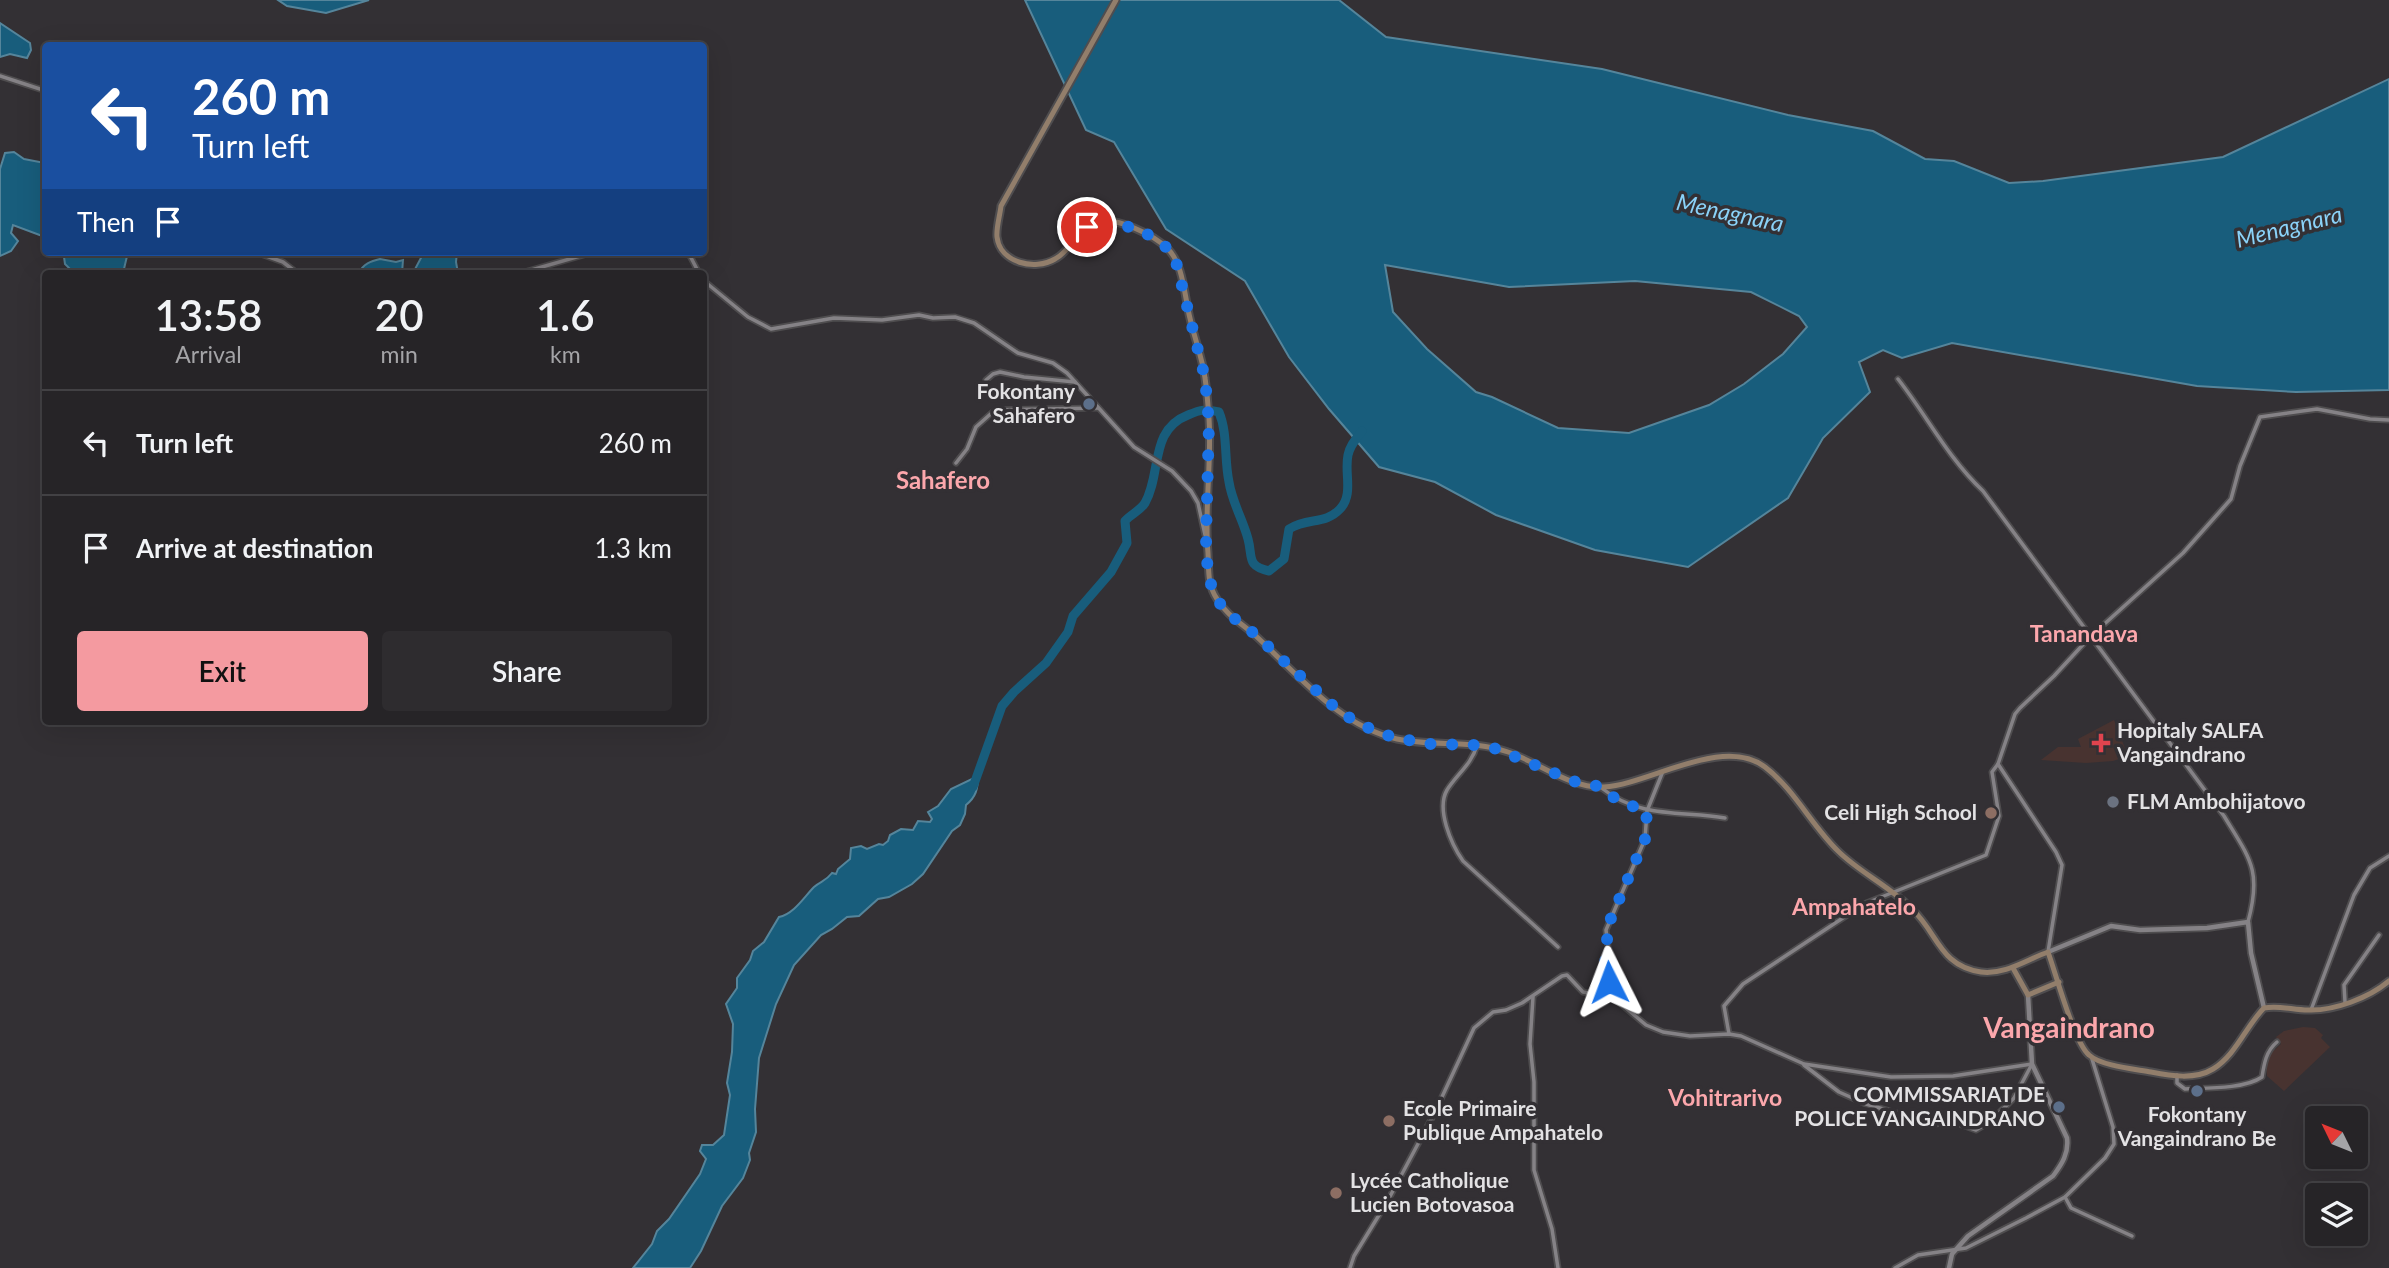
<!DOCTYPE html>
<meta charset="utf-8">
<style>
:root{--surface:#262427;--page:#2e2c2f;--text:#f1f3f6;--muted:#a4a4a7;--line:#424144;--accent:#f49aa0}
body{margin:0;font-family:Lato,sans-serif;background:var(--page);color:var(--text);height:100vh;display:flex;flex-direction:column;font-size:26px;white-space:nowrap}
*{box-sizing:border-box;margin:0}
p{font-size:23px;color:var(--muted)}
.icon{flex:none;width:38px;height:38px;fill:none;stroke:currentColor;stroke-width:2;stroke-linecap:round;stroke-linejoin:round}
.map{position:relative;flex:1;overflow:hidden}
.sheet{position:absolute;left:42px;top:270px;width:665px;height:455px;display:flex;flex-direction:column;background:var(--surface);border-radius:7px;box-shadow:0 7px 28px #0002,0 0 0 2px var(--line)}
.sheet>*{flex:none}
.banner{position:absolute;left:42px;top:42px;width:665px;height:214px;border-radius:7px;box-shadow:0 7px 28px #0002,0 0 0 2px var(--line);background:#1a4fa0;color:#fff;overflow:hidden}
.needle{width:46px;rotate:313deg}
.tools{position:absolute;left:2305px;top:1106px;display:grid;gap:14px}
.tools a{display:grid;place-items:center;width:63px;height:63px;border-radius:7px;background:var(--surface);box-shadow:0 7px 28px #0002,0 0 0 2px var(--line);font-size:35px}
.pin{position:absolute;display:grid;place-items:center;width:60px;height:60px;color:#fff;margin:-30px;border:4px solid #fff;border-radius:50%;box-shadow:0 2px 7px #0007}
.me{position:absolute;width:77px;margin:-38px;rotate:357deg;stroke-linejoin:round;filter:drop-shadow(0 0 5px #0008)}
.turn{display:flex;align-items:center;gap:24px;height:147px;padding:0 35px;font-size:32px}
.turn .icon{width:91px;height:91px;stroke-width:2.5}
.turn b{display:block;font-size:49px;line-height:60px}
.then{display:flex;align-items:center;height:66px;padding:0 35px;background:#0003;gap:14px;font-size:26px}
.eta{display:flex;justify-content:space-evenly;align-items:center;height:119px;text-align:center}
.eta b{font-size:42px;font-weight:600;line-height:49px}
.cta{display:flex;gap:14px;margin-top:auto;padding:14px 35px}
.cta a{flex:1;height:80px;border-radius:7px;background:var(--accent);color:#111;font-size:28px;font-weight:600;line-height:80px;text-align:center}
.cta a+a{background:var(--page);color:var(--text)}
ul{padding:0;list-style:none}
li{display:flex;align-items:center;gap:21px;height:105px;padding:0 35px;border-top:2px solid var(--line)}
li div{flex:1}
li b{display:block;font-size:26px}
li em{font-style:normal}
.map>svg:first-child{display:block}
</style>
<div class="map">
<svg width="2389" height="1268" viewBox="0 0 2389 1268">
<rect width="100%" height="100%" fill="#333034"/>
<g fill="#483330">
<polygon points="2114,720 2128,756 2113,761 2086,763 2041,760 2058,747 2081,747 2078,739"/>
<polygon points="2303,1027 2315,1028 2323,1035 2321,1038 2330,1047 2284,1091 2267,1076 2266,1062 2271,1053 2281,1044 2276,1037 2284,1031"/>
</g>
<g fill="#185d7c" stroke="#55859b" stroke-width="2" fill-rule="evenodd">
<polygon points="278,0 369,0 326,13 287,6"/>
<path d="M1025,0H1339L1386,37L1602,69L1788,115L1873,131L1925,159L1954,161L2009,183L2043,181L2223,157L2389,79V390L2296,392L2197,386L1952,343L1902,358L1883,350L1859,362L1870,392L1823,438L1788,498L1688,567L1595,550L1496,515L1435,482L1379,467L1329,409L1289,357L1245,281L1166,229L1114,142L1086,130ZM1385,265L1509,287L1635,281L1751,292L1799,316L1807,327L1783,354L1744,384L1709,405L1629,433L1558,428L1492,397L1476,392L1427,349L1393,312Z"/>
<polygon points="0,23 30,43 31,50 27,58 10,54 0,57"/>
<polygon points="14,152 24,159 45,163 45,237 13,225 11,233 18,241 11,251 0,256 0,169 5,153"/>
<polygon points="68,252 128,252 123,273 80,273 70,269 65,264 64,257"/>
<polygon points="420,252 457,252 456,262 458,273 413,273 422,256"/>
<path d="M380,259L396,262L403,260L402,273H359C363,264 371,261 380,259Z"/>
<path d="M978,776C978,789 976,797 966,805L965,814L960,825L952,831L923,874L912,884L889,897L878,899L859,916L847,917L832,929L821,935L794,965L776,1004L759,1058L755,1109L756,1132L749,1153L750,1160L743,1178L722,1206L701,1251L690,1268H633L652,1244L657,1231L669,1219L700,1174L706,1159L700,1151L702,1145H713L724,1135L730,1095L727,1083L732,1052L733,1024L726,1004L737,988V978L750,960L753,951L764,942L779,917C794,914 804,897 814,887C821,881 826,881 832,873L836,874L838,869L850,859L851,848L861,846L867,849L879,844L883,845L888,841L890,835L901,829L913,830L918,821L930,822L932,819L928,812L938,806L951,789Z"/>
</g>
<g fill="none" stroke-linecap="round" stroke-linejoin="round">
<path stroke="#185d7c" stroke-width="9" d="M973,787L1002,706L1014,692L1046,663L1068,632L1073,616L1111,572L1127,543L1125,521C1131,514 1140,511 1145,503C1162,473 1149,430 1188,415C1202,409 1205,409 1219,412C1228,434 1224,459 1229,482C1232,502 1243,520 1248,539C1253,557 1246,566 1269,571L1284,559L1289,529C1308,517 1325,525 1340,509C1354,494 1344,473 1348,455C1350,445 1356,439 1362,431"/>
<g stroke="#4f4d4f" stroke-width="7">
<g id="minor">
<polyline points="0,76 46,91"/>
<polyline points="255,252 283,262 297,273"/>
<polyline points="688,252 699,273"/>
<polyline points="521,273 594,252"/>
<polyline points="704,281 748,317 771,329 834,318 882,320 919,315 933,318 955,317 974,323 1018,353 1053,363 1067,373 1134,447 1172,471 1191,491 1198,503 1205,535"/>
<path d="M1898,379C1927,416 1948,458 1983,491L2224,816C2250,859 2262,870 2248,922"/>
<polyline points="986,380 993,374 1000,372 1024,377 1075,382"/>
<polyline points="956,463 967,449 976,427 995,410 1098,408"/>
<path d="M1477,745C1472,764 1457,774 1447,790C1436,809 1451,844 1463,861L1558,947"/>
<polyline points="1998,764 2056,852 2062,865 2048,952"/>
<path d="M1603,789C1639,818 1681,811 1725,818"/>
<polyline points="1533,997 1530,1044 1534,1082 1534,1170 1552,1229 1558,1268"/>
<polyline points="1614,998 1604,967 1608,947 1606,930 1645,839 1647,811 1663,771"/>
<polyline points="2345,1002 2344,985 2379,935"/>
<polyline points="2311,1010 2354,895 2370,868 2389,856"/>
<polyline points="1729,1034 1724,1006 1743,984 1864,904 1986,855 1999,816 1992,772 1998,764 2015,714 2020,708 2054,676 2090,637 2183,553 2231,499 2240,466 2260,417 2317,409 2370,419 2389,420"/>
<polyline points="1804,1065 1839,1092 1866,1104 1935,1124 1951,1121 1976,1130 1991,1121 2014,1098 2032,1064"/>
<path d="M2177,1075V1083L2185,1089C2206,1088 2245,1089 2262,1077C2264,1064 2266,1051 2277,1042"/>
<polyline points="2065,1197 2071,1208 2132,1236"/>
<polyline points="1350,1268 1354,1256 1387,1202 1435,1112 1474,1028 1493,1012 1506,1010 1522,1003 1562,976 1567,975 1583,992 1614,998 1646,1025 1663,1032 1690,1036 1729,1034 1741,1036 1804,1064 1891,1077 1953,1076 2032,1064"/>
<polyline points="1895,1268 1918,1255 1966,1248 2026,1218 2065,1197 2105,1158 2114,1144 2113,1127 2092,1059"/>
</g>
</g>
<g stroke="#4f4d4f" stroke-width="8">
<g id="tertiary">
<polyline points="2048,952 2111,926 2140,930 2207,928 2248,922 2251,953 2264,1008"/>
<path d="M1949,1268L1952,1254L1968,1236L2053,1176C2062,1164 2069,1153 2067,1138L2032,1064L2028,995"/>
</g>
</g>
<g stroke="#4f4d4f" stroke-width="9">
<g id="secondary">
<path d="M1116,0L1001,206C1000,215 996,228 997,237C1000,263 1035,271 1055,259C1071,251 1078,228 1096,222C1116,216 1154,235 1168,249C1182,263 1184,290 1188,309C1192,332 1202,355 1205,378C1207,391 1208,405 1209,418C1212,463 1204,508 1208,553C1209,570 1207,584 1217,599C1227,616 1243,624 1257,637C1299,676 1340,726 1397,739C1434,747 1472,739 1508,752C1538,762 1571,789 1604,787C1650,784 1723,735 1765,767C1794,789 1812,826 1838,851C1860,873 1890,886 1913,910C1938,934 1940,966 1981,972C2005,975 2026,960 2048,952C2056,974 2074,1042 2089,1055C2101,1066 2135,1069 2151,1072C2171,1076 2195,1080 2213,1069C2236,1055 2246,1026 2264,1008C2279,1005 2293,1010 2308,1010C2334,1011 2369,998 2389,981"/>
<polyline points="2013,968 2028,995 2059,982"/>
</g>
</g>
<use href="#minor" stroke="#858286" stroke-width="3.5"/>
<use href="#tertiary" stroke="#858286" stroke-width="4.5"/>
<use href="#secondary" stroke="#927e6b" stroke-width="5"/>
</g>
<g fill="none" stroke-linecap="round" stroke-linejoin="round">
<polyline stroke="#1a73e8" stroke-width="12" stroke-dasharray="0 21.6" points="1087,227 1098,221 1140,229 1170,250 1176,262 1205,378 1209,423 1206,540 1208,576 1216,598 1227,613 1250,630 1341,713 1378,733 1425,744 1477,745 1494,748 1576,782 1602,787 1618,801 1647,811 1645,839 1606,930 1608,947 1604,967 1609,982"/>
</g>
<g fill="#5c6f8a" stroke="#333034" stroke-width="2.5">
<circle cx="1089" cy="404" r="7"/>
<circle cx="2197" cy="1091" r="7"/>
<circle cx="2059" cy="1107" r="7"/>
</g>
<path fill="#e0444e" stroke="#333034" stroke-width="2.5" d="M2097.5 732.5h7v7h7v7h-7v7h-7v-7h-7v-7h7z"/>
<circle fill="#6b7280" stroke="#333034" stroke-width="2.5" cx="2113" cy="802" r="7"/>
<g fill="#8d6e63" stroke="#333034" stroke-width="2.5">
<circle cx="1991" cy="813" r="7"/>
<circle cx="1389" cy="1121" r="7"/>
<circle cx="1336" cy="1193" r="7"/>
</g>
<g text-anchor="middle" stroke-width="7" stroke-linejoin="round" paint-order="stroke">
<g font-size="21" font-weight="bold" fill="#e3e2e4" stroke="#333034" text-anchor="start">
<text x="1075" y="399" text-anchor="end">Fokontany<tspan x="1075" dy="24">Sahafero</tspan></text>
<text x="2117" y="738">Hopitaly SALFA<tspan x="2117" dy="24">Vangaindrano</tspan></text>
<text x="2127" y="809">FLM Ambohijatovo</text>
<text x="1977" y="820" text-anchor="end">Celi High School</text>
<text x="2045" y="1102" text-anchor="end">COMMISSARIAT DE<tspan x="2045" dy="24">POLICE VANGAINDRANO</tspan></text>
<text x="1403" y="1116">Ecole Primaire<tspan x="1403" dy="24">Publique Ampahatelo</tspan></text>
<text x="2197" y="1122" text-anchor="middle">Fokontany<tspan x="2197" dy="24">Vangaindrano Be</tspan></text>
<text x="1350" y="1188">Lycée Catholique<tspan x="1350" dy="24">Lucien Botovasoa</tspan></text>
</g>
<g font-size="23" font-style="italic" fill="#8ad2f8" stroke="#333034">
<text transform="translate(1730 213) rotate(12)" y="8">Menagnara</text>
<text transform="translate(2289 227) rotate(-14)" y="8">Menagnara</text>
</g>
<g font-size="23" font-weight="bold" fill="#fca7ac" stroke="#333034">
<text x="2084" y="642">Tanandava</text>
<text x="1854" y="915">Ampahatelo</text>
<text x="1725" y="1106">Vohitrarivo</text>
</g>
<g font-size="24" font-weight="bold" fill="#fca7ac" stroke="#333034">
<text x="943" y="489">Sahafero</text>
</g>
<g font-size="28" font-weight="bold" fill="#fca7ac" stroke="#333034">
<text x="2069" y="1038">Vangaindrano</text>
</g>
</g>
</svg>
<div class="tools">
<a><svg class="needle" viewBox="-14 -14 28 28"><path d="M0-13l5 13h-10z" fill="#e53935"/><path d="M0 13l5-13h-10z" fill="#a4a4a7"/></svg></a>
<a><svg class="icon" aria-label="layers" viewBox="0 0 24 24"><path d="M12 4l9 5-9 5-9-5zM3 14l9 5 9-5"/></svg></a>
</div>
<div class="pin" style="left:1087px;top:227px;background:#d93025"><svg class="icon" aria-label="arrive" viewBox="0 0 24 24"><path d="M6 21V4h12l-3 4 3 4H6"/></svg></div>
<svg class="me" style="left:1609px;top:982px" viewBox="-20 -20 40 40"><path d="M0-17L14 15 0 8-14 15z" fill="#1a73e8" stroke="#fff" stroke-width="4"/></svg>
<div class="banner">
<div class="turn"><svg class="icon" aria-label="left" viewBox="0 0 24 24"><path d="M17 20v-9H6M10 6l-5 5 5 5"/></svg><div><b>260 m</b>Turn left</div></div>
<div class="then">Then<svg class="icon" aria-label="arrive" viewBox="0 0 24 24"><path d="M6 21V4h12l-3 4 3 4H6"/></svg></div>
</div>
<section class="sheet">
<div class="eta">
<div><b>13:58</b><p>Arrival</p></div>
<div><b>20</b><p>min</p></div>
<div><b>1.6</b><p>km</p></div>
</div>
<ul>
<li><svg class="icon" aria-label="left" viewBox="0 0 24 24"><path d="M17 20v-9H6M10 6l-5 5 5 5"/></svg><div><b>Turn left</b></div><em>260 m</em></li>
<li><svg class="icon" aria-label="arrive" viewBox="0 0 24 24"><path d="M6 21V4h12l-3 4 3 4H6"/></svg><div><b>Arrive at destination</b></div><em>1.3 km</em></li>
</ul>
<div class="cta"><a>Exit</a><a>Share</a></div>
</section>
</div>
